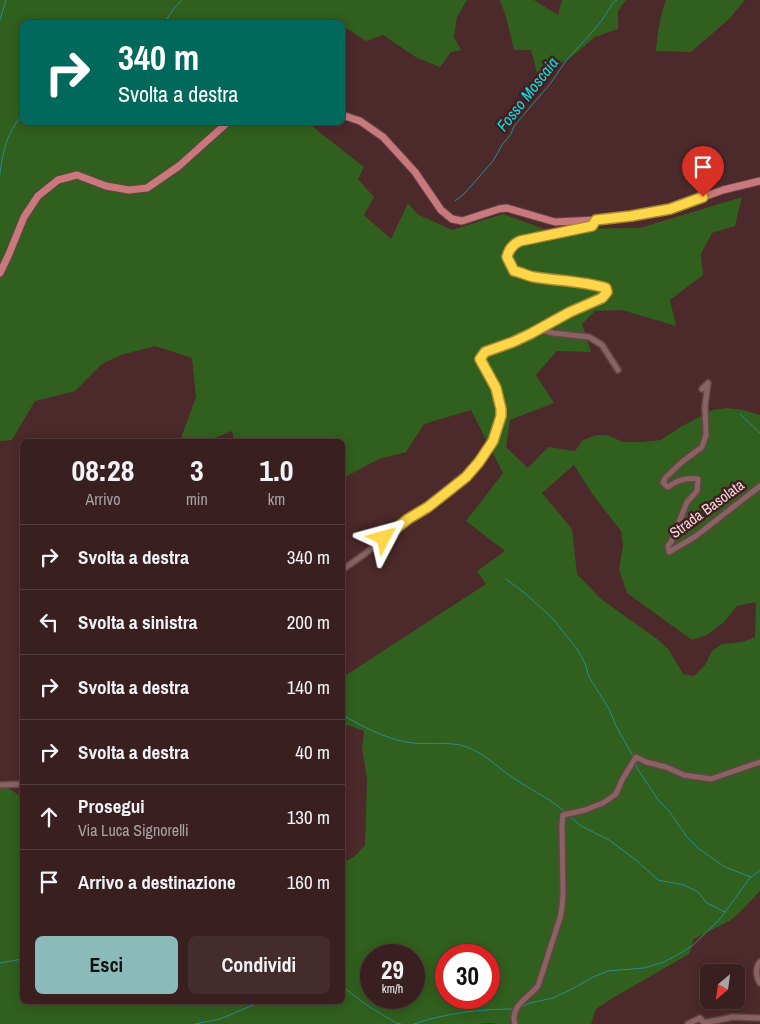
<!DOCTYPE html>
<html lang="it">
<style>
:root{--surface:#391f20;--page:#442c2d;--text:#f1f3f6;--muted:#aba2a5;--line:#533d3e;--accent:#8bbbb9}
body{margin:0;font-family:"Archivo Narrow",sans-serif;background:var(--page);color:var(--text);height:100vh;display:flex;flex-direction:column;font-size:19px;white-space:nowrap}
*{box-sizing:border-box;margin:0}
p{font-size:16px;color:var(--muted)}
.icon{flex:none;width:28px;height:28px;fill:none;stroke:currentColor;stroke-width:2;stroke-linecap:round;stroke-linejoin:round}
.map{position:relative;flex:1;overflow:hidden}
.details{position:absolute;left:20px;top:439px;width:325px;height:565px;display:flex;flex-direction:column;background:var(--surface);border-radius:8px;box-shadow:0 2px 12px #0003,0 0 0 1px var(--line)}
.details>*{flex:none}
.guide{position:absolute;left:20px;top:20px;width:325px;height:105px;border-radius:8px;box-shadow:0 2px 12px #0003,0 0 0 1px var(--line);background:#00695c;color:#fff;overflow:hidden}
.needle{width:32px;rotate:209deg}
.controls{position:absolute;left:700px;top:964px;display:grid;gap:10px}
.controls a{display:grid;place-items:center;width:45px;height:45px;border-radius:8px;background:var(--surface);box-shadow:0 2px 12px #0003,0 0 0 1px var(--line);font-size:25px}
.speed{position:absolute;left:360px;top:944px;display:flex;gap:10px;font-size:25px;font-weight:700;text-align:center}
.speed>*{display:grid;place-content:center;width:65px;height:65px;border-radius:50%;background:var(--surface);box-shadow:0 2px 12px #0003,0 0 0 1px var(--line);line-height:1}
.speed small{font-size:12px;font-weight:400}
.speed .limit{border:8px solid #d22;background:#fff;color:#111}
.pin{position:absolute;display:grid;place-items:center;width:42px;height:42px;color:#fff;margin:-51px -21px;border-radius:50% 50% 50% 0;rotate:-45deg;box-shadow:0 0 5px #0007}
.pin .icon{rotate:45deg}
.me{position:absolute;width:55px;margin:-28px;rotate:51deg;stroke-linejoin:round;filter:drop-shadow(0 0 4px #0008)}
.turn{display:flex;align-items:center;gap:18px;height:105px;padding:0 15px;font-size:22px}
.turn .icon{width:65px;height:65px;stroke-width:2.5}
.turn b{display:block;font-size:35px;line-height:42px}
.eta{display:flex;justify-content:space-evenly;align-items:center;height:85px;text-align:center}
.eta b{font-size:30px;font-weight:700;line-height:35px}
.cta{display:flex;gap:10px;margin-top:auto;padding:10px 15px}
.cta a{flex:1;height:58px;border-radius:8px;background:var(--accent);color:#111;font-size:20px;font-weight:700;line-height:58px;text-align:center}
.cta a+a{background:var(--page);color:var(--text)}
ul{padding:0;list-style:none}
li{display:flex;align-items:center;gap:15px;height:65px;padding:0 15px;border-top:1px solid var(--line)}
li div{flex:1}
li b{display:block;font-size:19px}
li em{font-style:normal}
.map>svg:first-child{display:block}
</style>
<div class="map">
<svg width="760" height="1024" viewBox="0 0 760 1024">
<rect width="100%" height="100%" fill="#4c292a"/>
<g fill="#315f1d" fill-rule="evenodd">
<path d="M0,0H467L457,17L454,37L461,50L451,52L440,67L417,58L383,35L366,41L343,26L342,22H22V122L308,123L364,167L358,179L374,197L364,215L391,239L408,203L417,214L452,230L503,214L544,229L640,228L742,197L735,226L712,233L701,254L703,275L670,300L676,326L622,310L595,311L582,324L591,352L557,351L536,375L554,403L510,420L506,447L528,468L548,447L575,451L583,440L597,435H607L623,442H642L661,440L682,426L713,410L727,408L743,410L760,415V891L743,909L731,920L694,939L689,954L611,999L596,1009L591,1024H499L489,1023L477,1024H0V783L22,797V1001H342L343,863L355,856L365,845L367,779L362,747L364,731L348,725L343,728V677L486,584L477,571L505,551L466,521L503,473L471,410L424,424L406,452L379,459L343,478L342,441H234L232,431L207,441H180L196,397L192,358L155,346L121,355L102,364L75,391L35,401L12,440L0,441ZM574,465L593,495L621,531L623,546L619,569L627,593L692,640L707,635L724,622L737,606L756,602L755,637L742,642L722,644L712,651L705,665L694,676L683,674L669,650L657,639L601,599L577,574L572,529L542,493ZM371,955H414V998H371ZM446,955H489V998H446Z"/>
<polygon points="500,0 534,0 558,15 562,0 626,0 618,11 618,29 595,37 575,54 551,71 538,77 531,50 514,50 506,17"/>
<path d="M666,0H745L729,19L691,52L656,51C657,34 660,17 666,0Z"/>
</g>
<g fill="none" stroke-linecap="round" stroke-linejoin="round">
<g stroke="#2a8b8e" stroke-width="1">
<polyline points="0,20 6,0"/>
<polyline points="165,22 172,11 182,0"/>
<path d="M0,174C2,154 7,131 22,116"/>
<polyline points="455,201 464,194 493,161 502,145 511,134 514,126 550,84 566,61 600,23 613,3 617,0"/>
<polyline points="740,414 760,433"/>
<polyline points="506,579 526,594 553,619 577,649 585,663 589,677 609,709 616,726 634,758"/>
<path d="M342,715C362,726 384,738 406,742C426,746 447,740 467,747C486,754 501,771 518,781C533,791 554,801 566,813"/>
<polyline points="635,762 637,768 659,801 669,811 687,837 699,849 725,867 751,877"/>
<polyline points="569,816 581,826 609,840 636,860 658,880 684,885 698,892 707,903 725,912"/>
<polyline points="0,963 22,959"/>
<polyline points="342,986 365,1004 396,1023 401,1024"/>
<polyline points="521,1007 530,1003 553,998 574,988 593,977 608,971 644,968 664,962 677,955 692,946 720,919 749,879 760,870"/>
<polyline points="195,1024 220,1019 263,1001"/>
<path d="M414,1024C446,1013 481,1009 514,1009"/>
</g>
<g stroke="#624547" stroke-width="8">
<g id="minor">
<polyline points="542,328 545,331 553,333 589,337 602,345 618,370"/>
<path d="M702,389L708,383L705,406L706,435L702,447L682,462L665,478L663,483L668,487C677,480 686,477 698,479L697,491L687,502L671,542L668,546L669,552L696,536L760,486"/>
<path d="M342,570L366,553L408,519L428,507L454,486L466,477L479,462L493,441L501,416V409L496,388L480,359L485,352L513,342L530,334L571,311L602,297L607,292L606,288L584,282L532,277L521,272L514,271L507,257C509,249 513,244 520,241L592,226L596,220"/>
<polyline points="0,785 22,784"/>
<path d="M760,962C755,968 756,977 760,983"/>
<path d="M515,1024C509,1007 529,997 538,986L560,918L562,907L563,894L562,825L563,815L585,810L603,803L616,794L622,780L636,757L646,762L666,767L684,775L711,779L760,762"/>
<polyline points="688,1024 700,1018 704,1023 733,1017 760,1018"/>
</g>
</g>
<g stroke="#624547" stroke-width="9">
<g id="major">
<polyline points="342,115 360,121 383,137 415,172 441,210 452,219 462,221 499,209 507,208 555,222 596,220 631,216 670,209 723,190 760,181"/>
<polyline points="0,273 9,254 24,217 38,196 58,180 77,175 106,186 129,190 147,188 179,166 228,122"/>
</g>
</g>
<use href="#minor" stroke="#896262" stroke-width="5"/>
<use href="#major" stroke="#c9787b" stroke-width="7"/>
</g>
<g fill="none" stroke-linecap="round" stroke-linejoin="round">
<g stroke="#a68a30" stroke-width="12">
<path id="route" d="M384,538L408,519L428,507L466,477L479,462L493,441L501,416V409L496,388L480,359L485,352L513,342L530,334L570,312L602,298L607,292L606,288C582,281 558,281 534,277C527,276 521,272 514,271L507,257C509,249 513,244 520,241L592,226L596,220L631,216L670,209L703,197"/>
</g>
<use href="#route" stroke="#ffd54a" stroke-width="9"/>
</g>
<g text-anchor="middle" stroke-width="5" stroke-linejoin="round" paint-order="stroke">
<g font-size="15" fill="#f2dada" stroke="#411f21">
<text transform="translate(707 509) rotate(-36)" y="5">Strada Basolata</text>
</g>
<g font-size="16" font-style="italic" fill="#0be1e7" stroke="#411f21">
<text transform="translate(527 94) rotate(-52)" y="6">Fosso Moscaia</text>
</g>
</g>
</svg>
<div class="controls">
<a><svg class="needle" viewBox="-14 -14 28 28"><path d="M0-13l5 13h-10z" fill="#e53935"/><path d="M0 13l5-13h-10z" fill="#aba2a5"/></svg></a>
</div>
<div class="speed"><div>29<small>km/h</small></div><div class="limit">30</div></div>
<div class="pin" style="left:703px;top:197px;background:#d93025"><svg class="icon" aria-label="arrive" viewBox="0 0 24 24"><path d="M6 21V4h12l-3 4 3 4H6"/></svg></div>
<svg class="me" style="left:384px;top:538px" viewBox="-20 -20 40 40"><path d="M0-17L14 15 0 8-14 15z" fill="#ffd54a" stroke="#fff" stroke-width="4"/></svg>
<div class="guide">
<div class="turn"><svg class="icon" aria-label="right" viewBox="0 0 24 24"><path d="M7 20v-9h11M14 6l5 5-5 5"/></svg><div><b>340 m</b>Svolta a destra</div></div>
</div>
<section class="details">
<div class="eta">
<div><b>08:28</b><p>Arrivo</p></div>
<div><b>3</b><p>min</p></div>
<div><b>1.0</b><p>km</p></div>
</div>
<ul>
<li><svg class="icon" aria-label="right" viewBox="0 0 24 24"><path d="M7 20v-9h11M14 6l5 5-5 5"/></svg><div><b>Svolta a destra</b></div><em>340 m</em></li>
<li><svg class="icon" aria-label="left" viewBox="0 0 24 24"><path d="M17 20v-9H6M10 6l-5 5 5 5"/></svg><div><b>Svolta a sinistra</b></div><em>200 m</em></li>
<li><svg class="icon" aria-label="right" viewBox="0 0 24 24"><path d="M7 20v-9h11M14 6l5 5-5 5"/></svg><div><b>Svolta a destra</b></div><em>140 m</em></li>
<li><svg class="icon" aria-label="right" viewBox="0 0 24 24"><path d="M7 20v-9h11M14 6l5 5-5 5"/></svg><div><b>Svolta a destra</b></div><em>40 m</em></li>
<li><svg class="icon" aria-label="ahead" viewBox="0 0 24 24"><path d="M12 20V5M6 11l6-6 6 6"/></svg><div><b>Prosegui</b><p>Via Luca Signorelli</p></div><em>130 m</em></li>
<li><svg class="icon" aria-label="arrive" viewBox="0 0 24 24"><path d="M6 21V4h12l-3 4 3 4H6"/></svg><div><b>Arrivo a destinazione</b></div><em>160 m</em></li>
</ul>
<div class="cta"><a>Esci</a><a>Condividi</a></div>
</section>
</div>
